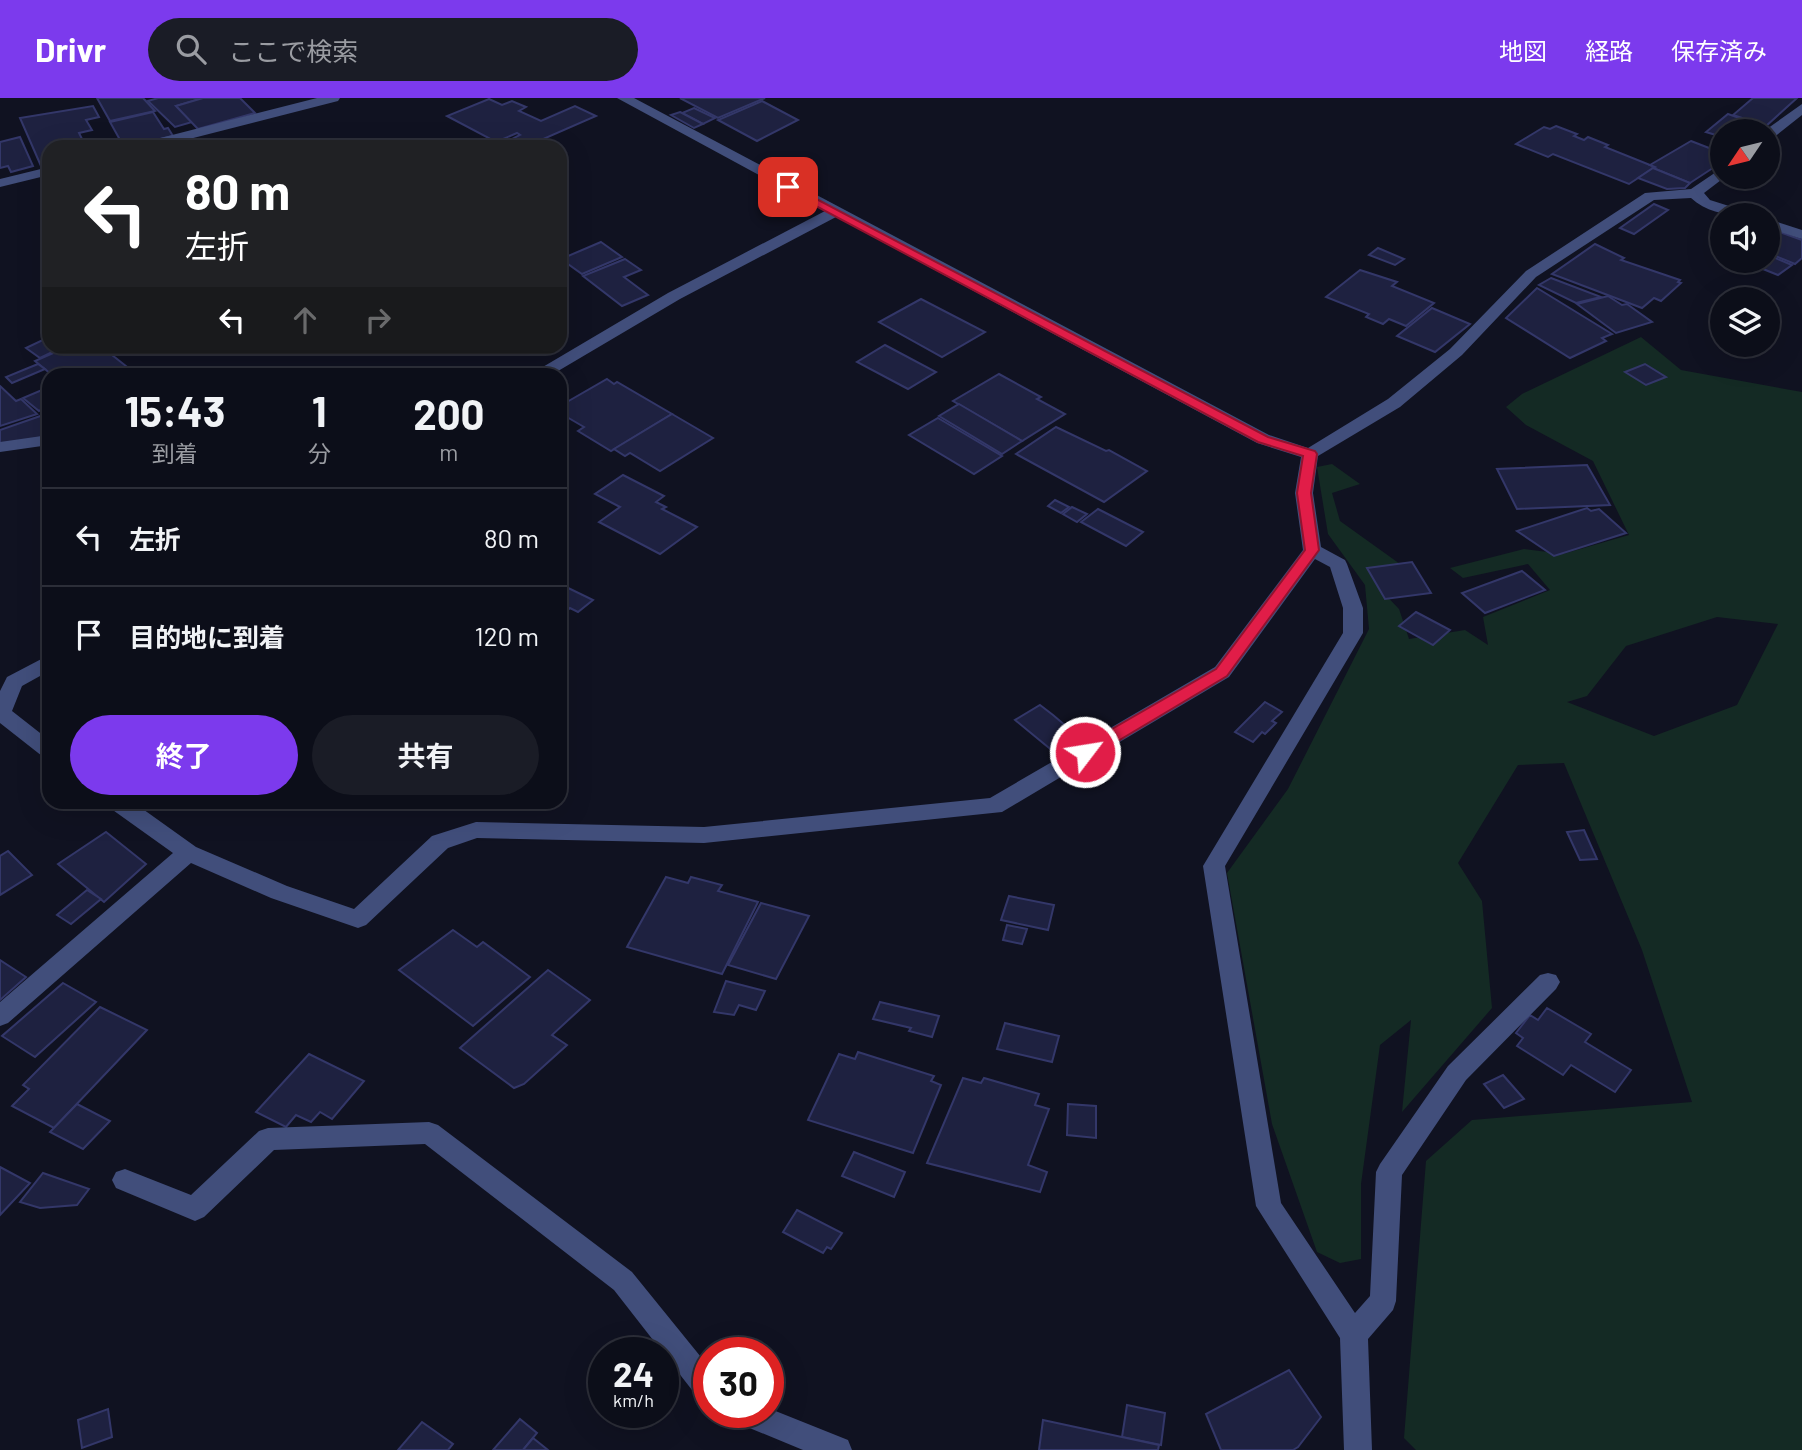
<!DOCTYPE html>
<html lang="ja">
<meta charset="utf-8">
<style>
:root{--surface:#0c0e19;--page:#1a1c26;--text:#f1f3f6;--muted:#9a9ca2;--line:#2c2e38;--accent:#7c3aed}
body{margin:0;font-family:Barlow,"Noto Sans JP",sans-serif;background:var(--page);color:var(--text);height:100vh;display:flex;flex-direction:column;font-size:26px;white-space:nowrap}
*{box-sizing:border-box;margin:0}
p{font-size:23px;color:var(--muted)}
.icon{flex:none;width:38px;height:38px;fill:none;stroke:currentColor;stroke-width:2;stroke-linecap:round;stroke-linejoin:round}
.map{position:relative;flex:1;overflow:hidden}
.sheet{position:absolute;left:42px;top:270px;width:525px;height:441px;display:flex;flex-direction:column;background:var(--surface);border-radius:21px;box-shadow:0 7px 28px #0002,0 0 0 2px var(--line)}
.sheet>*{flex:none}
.guide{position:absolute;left:42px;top:42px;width:525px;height:214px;border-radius:21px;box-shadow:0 7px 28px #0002,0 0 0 2px var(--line);background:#202124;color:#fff;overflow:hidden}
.needle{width:46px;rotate:235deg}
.controls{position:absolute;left:1710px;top:21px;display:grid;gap:14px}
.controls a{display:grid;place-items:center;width:70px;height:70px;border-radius:50%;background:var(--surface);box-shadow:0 7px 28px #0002,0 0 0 2px var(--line);font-size:35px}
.speed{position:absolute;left:588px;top:1239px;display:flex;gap:14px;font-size:35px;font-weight:700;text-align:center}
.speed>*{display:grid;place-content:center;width:91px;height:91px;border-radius:50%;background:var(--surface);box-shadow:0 7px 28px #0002,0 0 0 2px var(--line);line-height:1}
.speed small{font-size:18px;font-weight:400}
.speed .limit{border:10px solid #d22;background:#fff;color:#111}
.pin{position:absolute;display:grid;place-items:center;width:60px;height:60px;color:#fff;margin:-30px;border-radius:14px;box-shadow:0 4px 10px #0006}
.me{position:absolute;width:77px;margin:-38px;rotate:59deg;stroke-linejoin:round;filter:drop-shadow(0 0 5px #0008)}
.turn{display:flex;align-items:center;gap:24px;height:147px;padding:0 28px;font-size:32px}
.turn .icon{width:91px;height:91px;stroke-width:2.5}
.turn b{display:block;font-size:49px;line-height:60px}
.lanes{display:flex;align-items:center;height:66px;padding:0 28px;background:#0003;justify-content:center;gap:35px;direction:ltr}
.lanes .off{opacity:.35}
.eta{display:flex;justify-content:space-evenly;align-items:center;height:119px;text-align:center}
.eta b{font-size:42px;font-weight:700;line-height:49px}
.cta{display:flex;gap:14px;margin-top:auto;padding:14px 28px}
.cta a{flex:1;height:80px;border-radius:42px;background:var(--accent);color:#fff;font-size:28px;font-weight:700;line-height:80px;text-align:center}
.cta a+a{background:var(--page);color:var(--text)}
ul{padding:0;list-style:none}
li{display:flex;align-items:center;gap:21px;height:98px;padding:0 28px;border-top:2px solid var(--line)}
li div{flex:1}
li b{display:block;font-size:26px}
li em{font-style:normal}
header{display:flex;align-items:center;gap:42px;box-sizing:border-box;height:98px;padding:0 35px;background:var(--accent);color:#fff}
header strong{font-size:33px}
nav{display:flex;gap:38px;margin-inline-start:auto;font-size:24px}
.search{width:490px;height:63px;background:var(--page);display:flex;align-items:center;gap:18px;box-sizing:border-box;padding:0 24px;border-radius:38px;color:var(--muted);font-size:26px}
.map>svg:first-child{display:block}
</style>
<header>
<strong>Drivr</strong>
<div class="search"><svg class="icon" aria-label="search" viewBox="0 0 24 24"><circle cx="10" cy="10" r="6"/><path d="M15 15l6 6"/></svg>ここで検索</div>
<nav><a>地図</a><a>経路</a><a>保存済み</a></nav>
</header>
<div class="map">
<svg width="1802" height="1352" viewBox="0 0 1802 1352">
<rect width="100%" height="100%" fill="#101221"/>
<path fill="#142a24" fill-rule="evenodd" d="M1641,239L1681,272L1802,294V1352H1416L1404,1340L1426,1063L1472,1022L1692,1004L1642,852L1564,665L1518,667L1458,765L1482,803L1492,910L1402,1014L1411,922L1380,947L1361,1086V1161L1340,1165L1317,1154L1272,1026L1227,775L1288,691L1369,531L1365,487L1328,436L1317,369L1332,366L1360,386L1332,395L1340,423L1407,471L1376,487L1399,511L1409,541L1465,532L1488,547L1483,519L1550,492L1528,466L1463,480L1450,470L1524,451L1563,456L1629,437L1593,363L1526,327L1506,309L1522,296ZM1717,519L1778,526L1737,607L1654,638L1567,604L1587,598L1626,548Z"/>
<g fill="#1e2140" stroke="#333769" stroke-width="2">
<polygon points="97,0 143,0 155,13 110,23"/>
<polygon points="158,0 203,0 176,8 192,24 175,29 148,3"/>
<polygon points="203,0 240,0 255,15 198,31 176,8"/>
<polygon points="680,0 765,0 718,20"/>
<polygon points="1753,0 1797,0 1766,28 1733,17"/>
<polygon points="489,1 502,7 512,3 526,9 519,13 541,23 575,8 596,18 525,49 496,49 520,37 517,35 496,44 447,18"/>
<polygon points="762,3 798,22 757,43 718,22"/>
<polygon points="93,8 99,19 86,22 92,32 79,35 86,49 49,49 49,66 41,68 20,20"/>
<polygon points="694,10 715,20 703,26 682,15"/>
<polygon points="153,14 164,31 168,30 173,38 124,49 110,24"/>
<polygon points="680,14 682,15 703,26 694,30 671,17"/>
<polygon points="1728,16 1765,29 1760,33 1722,33 1722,39 1706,34"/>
<polygon points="1556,28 1577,36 1574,38 1584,42 1588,39 1608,47 1605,49 1655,69 1629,86 1553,56 1548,59 1516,46 1544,29 1550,31"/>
<polygon points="20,39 33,68 11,74 8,68 0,70 0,44"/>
<polygon points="1691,43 1722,55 1722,64 1690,85 1653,70 1655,69 1650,67"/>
<polygon points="1653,70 1690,85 1685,90 1667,91 1638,80"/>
<polygon points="1654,106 1668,112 1634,136 1620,130"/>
<polygon points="1777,133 1802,142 1802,160 1795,166 1768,155 1768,140"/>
<polygon points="601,144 622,159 582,176 561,161"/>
<polygon points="1595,146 1624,160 1621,162 1680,182 1678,184 1681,185 1661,203 1654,200 1642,210 1552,176"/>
<polygon points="1378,150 1404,161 1395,167 1369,157"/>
<polygon points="1768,157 1792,167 1778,177 1743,163 1768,163"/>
<polygon points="625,161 641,172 624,179 648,197 622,208 583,178"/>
<polygon points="1360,172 1397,184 1392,188 1434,205 1406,228 1389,221 1383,226 1366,219 1369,216 1326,199"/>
<polygon points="1551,180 1601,199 1576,205 1539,187"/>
<polygon points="1537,190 1612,236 1602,240 1606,243 1570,260 1506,220"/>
<polygon points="1608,198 1622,207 1627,206 1652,224 1616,235 1577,206"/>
<polygon points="921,201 985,234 942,259 879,224"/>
<polygon points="1432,210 1470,226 1435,254 1397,238"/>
<polygon points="49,239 49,248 65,248 40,260 26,250"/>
<polygon points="885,247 936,274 908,291 857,264"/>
<polygon points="69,248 114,248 120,253 112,257 136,276 51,276 35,263"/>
<polygon points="38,266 45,271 12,285 6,279"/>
<polygon points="1645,266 1666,279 1646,287 1625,274"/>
<polygon points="999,276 1041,299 1037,301 1065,316 1022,343 953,303"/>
<polygon points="607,281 614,286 617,284 672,316 611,353 578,333 584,329 560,315 560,308"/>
<polygon points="0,288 16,303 21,301 37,316 0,328"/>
<polygon points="49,289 49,308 39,313 23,300"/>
<polygon points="959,306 1022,343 1002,356 939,318"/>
<polygon points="49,315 49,338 0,347 0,332"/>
<polygon points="672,316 713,340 660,373 630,355 625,358 614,351"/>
<polygon points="938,320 1002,358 974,376 909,337"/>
<polygon points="1056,329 1106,353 1109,352 1147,373 1104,404 1016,356"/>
<polygon points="1587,367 1610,407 1517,411 1497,371"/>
<polygon points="623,377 664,398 656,404 666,409 662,411 697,429 660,456 599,424 620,409 595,396"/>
<polygon points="1055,402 1069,409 1061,415 1048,408"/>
<polygon points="1072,409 1087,416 1077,424 1063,416"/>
<polygon points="1587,410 1591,413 1599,411 1626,435 1554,458 1517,433"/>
<polygon points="1098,411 1143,434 1126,448 1081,424"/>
<polygon points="1412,464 1431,495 1385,501 1367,470"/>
<polygon points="1522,473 1545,492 1485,515 1462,495"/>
<polygon points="560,486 593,502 578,514 570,510 560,519"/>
<polygon points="1416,514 1450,532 1433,547 1399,528"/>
<polygon points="1265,604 1282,614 1272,623 1276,625 1265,636 1262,634 1253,644 1235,634"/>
<polygon points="1040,607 1053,617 1079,639 1054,654 1015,622"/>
<polygon points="1584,732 1597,761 1580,762 1567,734"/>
<polygon points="106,734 146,766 104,804 58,766"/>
<polygon points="8,753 32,777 0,797 0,758"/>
<polygon points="666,779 688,785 691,779 722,787 718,793 758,804 722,876 627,849"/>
<polygon points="87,792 101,801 71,826 57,817"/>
<polygon points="1009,798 1054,807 1048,832 1001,822"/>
<polygon points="761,805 809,818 776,881 728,867"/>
<polygon points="1007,827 1027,831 1022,846 1003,842"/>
<polygon points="453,832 477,849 483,844 530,879 473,928 399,872"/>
<polygon points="0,862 26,879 0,902"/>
<polygon points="548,872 590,902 552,937 567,947 524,986 514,990 460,950"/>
<polygon points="726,883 765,893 756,912 739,907 734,917 714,914"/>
<polygon points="63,885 96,904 35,959 2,938"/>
<polygon points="880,904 939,918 932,939 909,933 911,930 873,921"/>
<polygon points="100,909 147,932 54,1030 12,1008 29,991 23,987"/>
<polygon points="1547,910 1591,936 1585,944 1631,972 1615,994 1571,967 1563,977 1517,948 1523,940 1516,935 1530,917 1538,922"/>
<polygon points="1005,925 1059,938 1052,964 997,951"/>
<polygon points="858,954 934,978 931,983 941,987 913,1055 808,1022 839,956 855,961"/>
<polygon points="309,956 364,983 332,1021 320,1014 311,1024 296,1017 286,1029 256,1014"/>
<polygon points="1503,977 1524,1001 1504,1010 1484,986"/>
<polygon points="963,980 981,985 984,980 1039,996 1035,1007 1049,1011 1028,1067 1047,1074 1040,1094 927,1065"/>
<polygon points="77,1006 110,1023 83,1051 50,1034"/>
<polygon points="1068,1006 1096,1008 1096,1040 1067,1037"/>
<polygon points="854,1054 905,1074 894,1099 842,1078"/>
<polygon points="0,1069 30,1085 0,1117"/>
<polygon points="43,1075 89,1091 77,1107 40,1110 20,1104"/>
<polygon points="797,1112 842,1135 831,1151 827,1149 823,1155 783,1134"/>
<polygon points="1289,1272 1321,1319 1298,1349 1293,1352 1221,1352 1206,1316"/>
<polygon points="1127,1307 1165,1315 1161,1347 1122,1339"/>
<polygon points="108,1311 112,1339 82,1350 78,1322"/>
<polygon points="520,1321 537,1335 523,1352 493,1352"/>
<polygon points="1043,1322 1159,1347 1158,1352 1039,1352"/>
<polygon points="422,1324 453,1346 448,1352 398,1352"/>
<polygon points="533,1340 548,1352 523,1352"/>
</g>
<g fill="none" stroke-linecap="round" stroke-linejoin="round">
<g fill="#414e7b" fill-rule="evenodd">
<polygon points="317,0 340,0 338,3 158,49 135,49 137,46"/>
<path d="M617,0H634L1269,337L1308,350L1388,301L1450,251L1526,173L1645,95L1691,91L1722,70V79H1725L1704,95L1710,102L1748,114L1750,117C1729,118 1707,115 1691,100L1654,102L1536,179L1462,257L1400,309L1318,358L1313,395L1321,449L1345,462L1347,466L1363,510V535L1225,768L1281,1105L1355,1215L1370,1198L1376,1074L1380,1066L1448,968L1540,877L1548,875L1556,877L1560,884L1556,891L1466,982L1402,1077L1396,1203L1393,1212L1368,1241L1372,1352H1344L1340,1240L1256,1108L1203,768L1343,535V510L1330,469L1315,461L1229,579L1002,714L704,745L477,740L448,750L366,827L358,830L271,800L191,765L8,925L0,928V904L173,755L110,710L108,704H133L196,749L287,788L354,811L432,738L476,724L704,729L990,700L1215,569L1303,452L1295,395L1301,359L1257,345L836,119L680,201L553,276H534L536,273L668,195L825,113Z"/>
<polygon points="1802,6 1802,17 1773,40 1768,41 1768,33 1764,33"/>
<polygon points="49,69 49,77 0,89 0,81"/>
<polygon points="1768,121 1802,132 1802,141 1768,130"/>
<polygon points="49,337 49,347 0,354 0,344"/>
<polygon points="49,557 49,573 22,588 12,613 49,642 49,660 42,658 0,625 0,593 7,579"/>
<polygon points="429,1024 438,1027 632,1174 709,1269 709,1305 699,1301 614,1192 425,1046 274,1052 204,1119 195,1123 116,1090 112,1082 116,1074 125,1071 191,1097 259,1033 268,1030"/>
<polygon points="768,1310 848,1342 852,1352 803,1352 735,1324 731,1314 768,1314"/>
</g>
</g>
<polygon fill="#e11d48" stroke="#92132f" stroke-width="2" points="788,86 1268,339 1315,353 1317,356 1311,395 1319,452 1227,578 1091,659 1085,660 1077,654 1079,650 1216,571 1305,452 1297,395 1303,358 1258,344 784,91 783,89"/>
</svg>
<div class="controls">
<a><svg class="needle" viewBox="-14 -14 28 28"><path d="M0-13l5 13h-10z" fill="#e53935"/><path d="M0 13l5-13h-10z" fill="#9a9ca2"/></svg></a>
<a><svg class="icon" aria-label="sound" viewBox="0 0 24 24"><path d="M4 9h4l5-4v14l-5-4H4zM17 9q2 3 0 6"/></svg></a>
<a><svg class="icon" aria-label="layers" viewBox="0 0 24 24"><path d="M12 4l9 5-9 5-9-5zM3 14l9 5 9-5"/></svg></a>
</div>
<div class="speed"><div>24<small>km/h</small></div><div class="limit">30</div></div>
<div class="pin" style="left:788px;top:89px;background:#d93025"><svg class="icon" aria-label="arrive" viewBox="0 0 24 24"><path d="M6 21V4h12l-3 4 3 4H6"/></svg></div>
<svg class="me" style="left:1085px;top:654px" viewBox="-20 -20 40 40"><circle r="17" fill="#e11d48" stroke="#fff" stroke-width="3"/><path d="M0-11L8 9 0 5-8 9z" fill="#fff"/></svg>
<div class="guide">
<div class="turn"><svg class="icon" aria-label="left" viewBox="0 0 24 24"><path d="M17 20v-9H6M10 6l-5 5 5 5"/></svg><div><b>80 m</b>左折</div></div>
<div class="lanes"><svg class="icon" aria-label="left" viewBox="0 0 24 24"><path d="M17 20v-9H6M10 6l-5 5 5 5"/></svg><svg class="icon off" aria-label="ahead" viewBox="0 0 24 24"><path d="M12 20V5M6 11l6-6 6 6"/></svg><svg class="icon off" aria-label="right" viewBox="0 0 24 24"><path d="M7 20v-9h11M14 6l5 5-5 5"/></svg></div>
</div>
<section class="sheet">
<div class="eta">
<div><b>15:43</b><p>到着</p></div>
<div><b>1</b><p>分</p></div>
<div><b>200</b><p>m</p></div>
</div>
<ul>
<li><svg class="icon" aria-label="left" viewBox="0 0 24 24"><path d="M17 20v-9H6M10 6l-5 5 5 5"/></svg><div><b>左折</b></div><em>80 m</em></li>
<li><svg class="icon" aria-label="arrive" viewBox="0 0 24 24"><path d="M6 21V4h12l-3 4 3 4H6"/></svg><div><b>目的地に到着</b></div><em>120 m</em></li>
</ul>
<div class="cta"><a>終了</a><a>共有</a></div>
</section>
</div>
